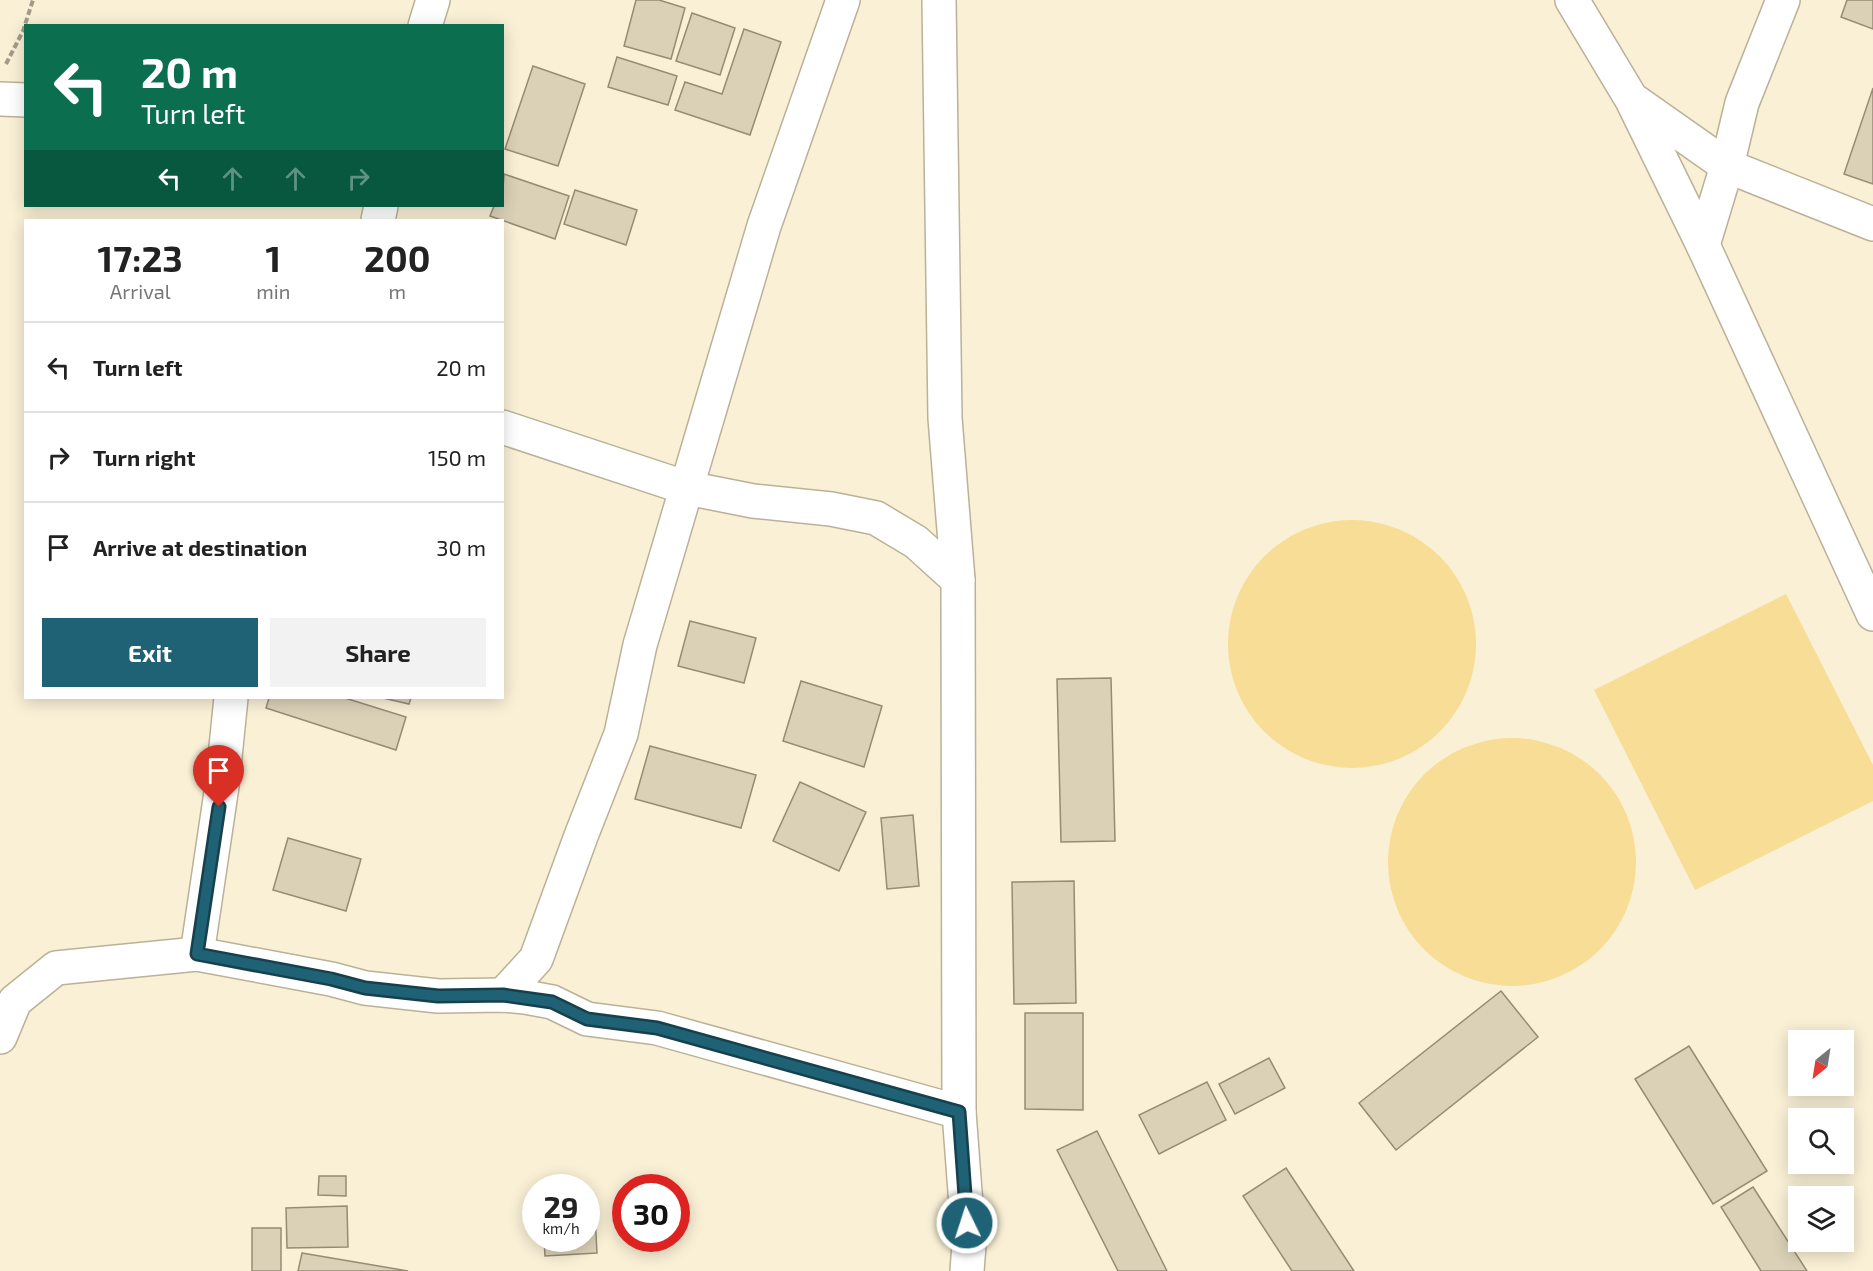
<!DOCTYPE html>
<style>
:root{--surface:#fff;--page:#f2f2f2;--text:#222;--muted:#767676;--line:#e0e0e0;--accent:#206275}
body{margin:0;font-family:"Exo 2",sans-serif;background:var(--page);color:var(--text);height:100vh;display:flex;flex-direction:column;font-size:22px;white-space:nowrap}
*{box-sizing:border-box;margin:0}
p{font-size:20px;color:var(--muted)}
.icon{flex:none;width:33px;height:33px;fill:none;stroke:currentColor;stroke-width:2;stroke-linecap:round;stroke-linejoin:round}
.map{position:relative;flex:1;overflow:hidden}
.drawer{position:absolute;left:24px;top:219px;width:480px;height:480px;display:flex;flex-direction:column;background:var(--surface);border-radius:0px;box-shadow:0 3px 15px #0003}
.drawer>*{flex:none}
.top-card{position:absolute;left:24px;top:24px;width:480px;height:183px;border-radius:0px;box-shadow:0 3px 15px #0003;background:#0b6e4f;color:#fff;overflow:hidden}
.needle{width:39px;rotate:210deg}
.fabs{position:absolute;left:1788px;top:1030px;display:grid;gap:12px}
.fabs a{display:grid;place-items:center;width:66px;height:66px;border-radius:0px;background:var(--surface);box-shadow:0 3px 15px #0003;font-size:30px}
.speed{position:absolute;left:522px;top:1174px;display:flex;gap:12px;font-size:30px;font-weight:700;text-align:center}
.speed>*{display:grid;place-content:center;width:78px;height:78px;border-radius:50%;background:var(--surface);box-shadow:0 3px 15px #0003;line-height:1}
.speed small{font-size:15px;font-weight:400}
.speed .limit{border:9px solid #d22;background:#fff;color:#111}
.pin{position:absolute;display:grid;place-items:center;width:51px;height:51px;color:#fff;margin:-62px -26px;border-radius:50% 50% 50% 0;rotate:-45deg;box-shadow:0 0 6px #0007}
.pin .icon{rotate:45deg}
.me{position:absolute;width:66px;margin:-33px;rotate:356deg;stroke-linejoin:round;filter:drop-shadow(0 0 4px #0008)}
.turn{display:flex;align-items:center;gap:21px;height:126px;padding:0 18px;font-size:27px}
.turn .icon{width:78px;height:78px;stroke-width:2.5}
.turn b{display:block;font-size:42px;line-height:51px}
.lanes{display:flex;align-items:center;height:57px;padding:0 18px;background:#0003;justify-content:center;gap:30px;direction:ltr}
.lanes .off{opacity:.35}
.eta{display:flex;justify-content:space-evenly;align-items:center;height:102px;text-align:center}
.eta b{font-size:36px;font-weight:700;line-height:42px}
.cta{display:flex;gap:12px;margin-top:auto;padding:12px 18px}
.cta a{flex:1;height:69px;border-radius:0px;background:var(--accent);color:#fff;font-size:24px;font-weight:700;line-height:69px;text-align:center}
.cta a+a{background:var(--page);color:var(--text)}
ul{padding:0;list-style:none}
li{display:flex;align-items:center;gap:18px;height:90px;padding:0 18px;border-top:2px solid var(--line)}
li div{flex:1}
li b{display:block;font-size:22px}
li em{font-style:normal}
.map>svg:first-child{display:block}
</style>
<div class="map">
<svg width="1873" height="1271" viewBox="0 0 1873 1271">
<rect width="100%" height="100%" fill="#faf0d6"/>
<g fill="#f7dd95">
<circle cx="1352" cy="644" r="124"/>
<polygon points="1786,594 1873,765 1873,801 1695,890 1594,690"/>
<circle cx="1512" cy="862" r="124"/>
</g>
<g fill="#dbd1b7" stroke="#958c74" stroke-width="1.5">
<polygon points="636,0 659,0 685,8 671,59 624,46"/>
<polygon points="1847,0 1873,0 1873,29 1841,17"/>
<polygon points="692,13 735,28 720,75 676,61"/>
<polygon points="744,29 781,42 750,135 675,110 685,82 722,94"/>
<polygon points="617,57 677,76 668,105 608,87"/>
<polygon points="533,66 585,84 558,166 505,149"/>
<polygon points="1873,88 1873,184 1844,174"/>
<polygon points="504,174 569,196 555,239 490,216 494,206 502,206"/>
<polygon points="575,190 637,210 626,245 564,224"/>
<polygon points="690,621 756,638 744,683 678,666"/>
<polygon points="1111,678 1115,841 1061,842 1057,679"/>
<polygon points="801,681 882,706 864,767 783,741"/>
<polygon points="269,698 345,698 406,717 396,750 266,708"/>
<polygon points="383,698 411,698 409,704"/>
<polygon points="650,746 756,775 741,828 635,799"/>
<polygon points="800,782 866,812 839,871 773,841"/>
<polygon points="913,815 919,886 887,889 881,818"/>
<polygon points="288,838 361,859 346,911 273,890"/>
<polygon points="1074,881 1076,1003 1014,1004 1012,882"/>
<polygon points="1501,991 1538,1037 1396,1150 1359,1103"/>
<polygon points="1025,1013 1083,1013 1083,1110 1025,1109"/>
<polygon points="1689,1046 1767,1171 1713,1204 1635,1079"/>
<polygon points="1269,1058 1285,1088 1235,1114 1219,1084"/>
<polygon points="1207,1082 1226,1120 1159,1154 1139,1115"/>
<polygon points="1097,1131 1167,1271 1118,1271 1057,1150"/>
<polygon points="1286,1168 1354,1271 1292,1271 1243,1196"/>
<polygon points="319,1176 346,1176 346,1196 318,1195"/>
<polygon points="1753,1187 1807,1271 1761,1271 1721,1207"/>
<polygon points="347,1206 348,1247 287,1248 286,1208"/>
<polygon points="586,1215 595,1215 597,1253 545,1256 544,1239 586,1239"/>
<rect x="252" y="1228" width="29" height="43"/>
<polygon points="302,1253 408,1271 298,1271"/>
</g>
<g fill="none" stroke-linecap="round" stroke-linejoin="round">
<g stroke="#bab198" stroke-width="36">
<g id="minor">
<polyline points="939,0 945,418 958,580 959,1112 969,1245 967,1271"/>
<polyline points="1572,0 1632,100 1703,245 1873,614"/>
<polyline points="425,26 433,0"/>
<polyline points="0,99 26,100"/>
<polyline points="1636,102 1727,166 1873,224"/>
<polyline points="378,220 381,206"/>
<polyline points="1703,245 1727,166 1742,103 1783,0"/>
<polyline points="502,427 687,488 753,501 831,509 876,518 916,542 958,580"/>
<polyline points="197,954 222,786 231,698"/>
<polyline points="503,995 536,959 581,836 621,734 640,645 764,226 843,0"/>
<polyline points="0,1037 15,1001 56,968 197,954 331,979 365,988 438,996 503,995 525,997 552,1002 587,1019 657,1028 959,1112"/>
</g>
</g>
<polyline stroke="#a29b88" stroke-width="4" stroke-dasharray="6 3" stroke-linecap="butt" points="6,64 23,31 33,0"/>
<use href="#minor" stroke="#fff" stroke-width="33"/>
</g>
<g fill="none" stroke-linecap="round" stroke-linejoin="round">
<g stroke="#15404c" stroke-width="15">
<polyline id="route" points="219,807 197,954 331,979 365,988 438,996 503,995 552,1002 587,1019 657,1028 959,1112 967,1223"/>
</g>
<use href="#route" stroke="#206275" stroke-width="10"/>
</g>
</svg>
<div class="fabs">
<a><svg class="needle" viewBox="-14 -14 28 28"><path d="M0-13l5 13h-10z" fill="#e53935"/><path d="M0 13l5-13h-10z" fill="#767676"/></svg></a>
<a><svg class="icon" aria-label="search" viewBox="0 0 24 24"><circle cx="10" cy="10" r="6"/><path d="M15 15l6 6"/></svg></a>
<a><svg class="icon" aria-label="layers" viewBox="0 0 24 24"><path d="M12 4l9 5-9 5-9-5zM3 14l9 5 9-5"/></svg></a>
</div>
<div class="speed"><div>29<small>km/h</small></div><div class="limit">30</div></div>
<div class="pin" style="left:219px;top:807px;background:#d93025"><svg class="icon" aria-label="arrive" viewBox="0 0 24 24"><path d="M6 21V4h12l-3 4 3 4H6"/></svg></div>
<svg class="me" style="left:967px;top:1223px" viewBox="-20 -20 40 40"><circle r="17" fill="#206275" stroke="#fff" stroke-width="3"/><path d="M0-11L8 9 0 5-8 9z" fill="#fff"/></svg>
<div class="top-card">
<div class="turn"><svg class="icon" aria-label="left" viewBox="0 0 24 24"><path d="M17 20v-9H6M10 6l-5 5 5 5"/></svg><div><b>20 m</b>Turn left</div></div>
<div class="lanes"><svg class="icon" aria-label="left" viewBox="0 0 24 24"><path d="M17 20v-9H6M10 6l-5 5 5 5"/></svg><svg class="icon off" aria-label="ahead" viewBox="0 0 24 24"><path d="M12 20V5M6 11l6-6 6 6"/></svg><svg class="icon off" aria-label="ahead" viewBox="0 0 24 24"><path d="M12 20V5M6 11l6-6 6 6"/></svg><svg class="icon off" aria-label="right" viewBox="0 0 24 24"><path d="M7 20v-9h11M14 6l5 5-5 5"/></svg></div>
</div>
<section class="drawer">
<div class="eta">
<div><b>17:23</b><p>Arrival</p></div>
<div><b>1</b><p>min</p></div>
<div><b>200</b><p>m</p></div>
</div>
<ul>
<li><svg class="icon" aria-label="left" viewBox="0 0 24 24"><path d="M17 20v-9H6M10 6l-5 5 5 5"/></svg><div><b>Turn left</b></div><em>20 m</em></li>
<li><svg class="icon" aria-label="right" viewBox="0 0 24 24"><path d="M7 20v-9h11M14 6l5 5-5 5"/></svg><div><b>Turn right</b></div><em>150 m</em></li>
<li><svg class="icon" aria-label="arrive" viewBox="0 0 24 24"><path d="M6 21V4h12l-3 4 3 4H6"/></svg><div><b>Arrive at destination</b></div><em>30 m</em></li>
</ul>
<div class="cta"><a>Exit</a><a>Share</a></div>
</section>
</div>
